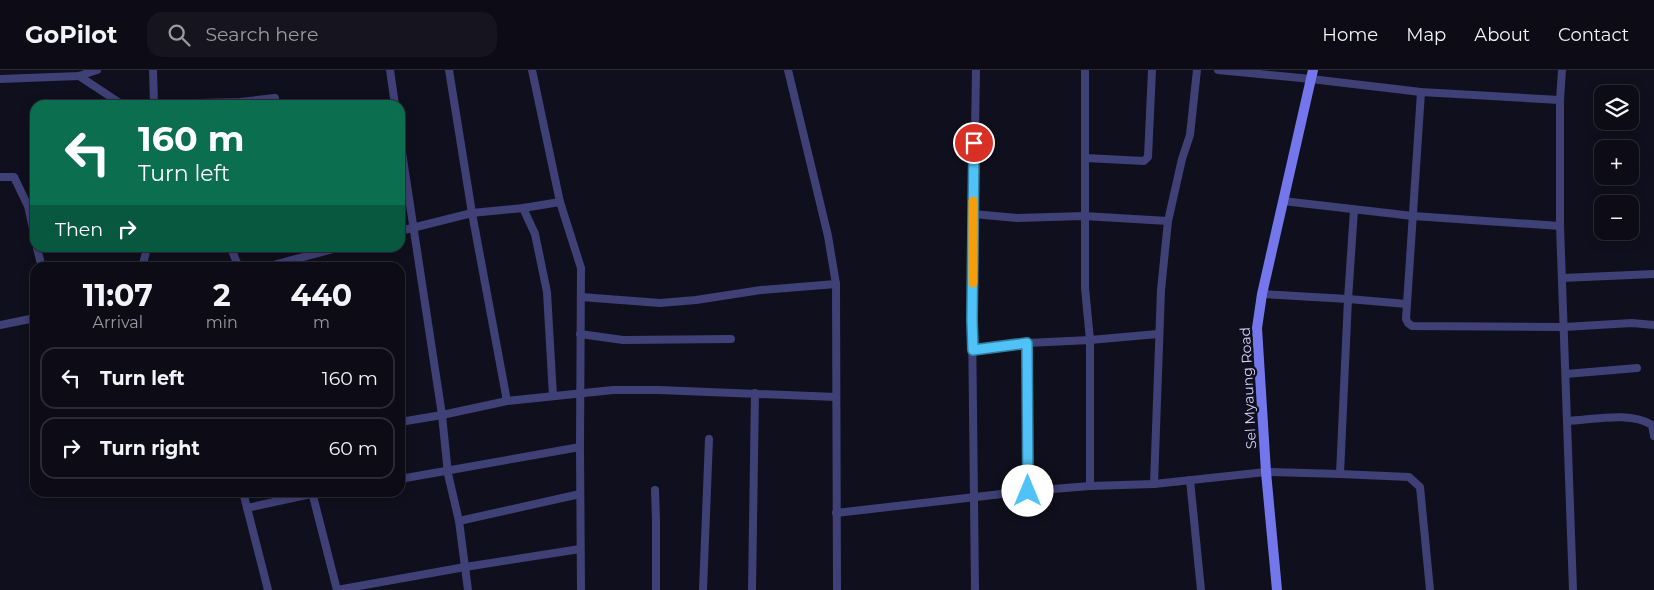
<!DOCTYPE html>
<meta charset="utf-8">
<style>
:root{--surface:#0c0b16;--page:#15141f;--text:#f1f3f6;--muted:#9a9ba1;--line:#2c2b35}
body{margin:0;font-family:Montserrat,sans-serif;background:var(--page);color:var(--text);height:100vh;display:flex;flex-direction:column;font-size:19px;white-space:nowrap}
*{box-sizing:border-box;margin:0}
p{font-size:16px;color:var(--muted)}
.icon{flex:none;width:28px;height:28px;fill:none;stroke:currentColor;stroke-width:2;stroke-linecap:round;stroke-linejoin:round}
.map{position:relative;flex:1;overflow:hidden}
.panel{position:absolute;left:30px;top:192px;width:375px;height:235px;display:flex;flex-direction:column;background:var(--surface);border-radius:15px;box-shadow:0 2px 12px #0003,0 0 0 1px var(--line)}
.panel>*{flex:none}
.banner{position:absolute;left:30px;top:30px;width:375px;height:152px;border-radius:15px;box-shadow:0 2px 12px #0003,0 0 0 1px var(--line);background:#0b6e4f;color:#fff;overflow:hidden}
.fabs{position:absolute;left:1594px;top:15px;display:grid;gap:10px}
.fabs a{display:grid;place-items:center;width:45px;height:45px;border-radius:10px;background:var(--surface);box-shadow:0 2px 12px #0003,0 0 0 1px var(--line);font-size:25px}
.pin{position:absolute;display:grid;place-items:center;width:42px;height:42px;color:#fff;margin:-21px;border:2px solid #fff;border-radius:50%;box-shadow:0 1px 5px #0007}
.me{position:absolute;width:55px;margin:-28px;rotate:0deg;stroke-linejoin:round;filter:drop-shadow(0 0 4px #0008)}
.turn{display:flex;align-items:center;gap:18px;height:105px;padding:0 25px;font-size:22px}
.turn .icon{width:65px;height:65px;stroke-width:2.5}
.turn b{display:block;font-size:35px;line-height:42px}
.then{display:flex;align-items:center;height:48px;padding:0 25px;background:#0003;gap:10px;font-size:19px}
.eta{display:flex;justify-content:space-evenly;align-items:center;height:85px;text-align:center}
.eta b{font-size:30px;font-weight:700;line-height:35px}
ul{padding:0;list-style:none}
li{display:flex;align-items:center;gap:15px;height:62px;margin:0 10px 8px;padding:0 15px;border:2px solid var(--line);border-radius:15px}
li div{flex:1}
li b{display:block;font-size:19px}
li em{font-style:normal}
header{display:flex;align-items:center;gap:30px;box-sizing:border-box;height:70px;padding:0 25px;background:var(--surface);border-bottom:1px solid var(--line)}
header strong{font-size:24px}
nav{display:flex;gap:28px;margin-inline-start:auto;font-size:18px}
.search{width:350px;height:45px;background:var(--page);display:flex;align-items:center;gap:12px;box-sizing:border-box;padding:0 18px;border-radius:15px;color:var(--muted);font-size:19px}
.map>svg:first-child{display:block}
</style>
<header>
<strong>GoPilot</strong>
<div class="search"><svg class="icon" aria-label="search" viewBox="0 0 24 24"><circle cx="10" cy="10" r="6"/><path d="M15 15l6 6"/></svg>Search here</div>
<nav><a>Home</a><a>Map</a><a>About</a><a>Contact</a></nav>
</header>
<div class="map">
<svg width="1654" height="520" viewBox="0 0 1654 520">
<rect width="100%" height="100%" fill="#100f1d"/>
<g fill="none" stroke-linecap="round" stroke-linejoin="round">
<g stroke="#3f4076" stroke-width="8">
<polyline points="153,0 154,35"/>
<polyline points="390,0 395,35"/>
<polyline points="449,0 472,143 507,331"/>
<polyline points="532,0 560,132 581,198 580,377 581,520"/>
<polyline points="788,0 828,166 836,214 837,520"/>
<polyline points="1085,0 1085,218 1090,270 1090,416"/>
<polyline points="1218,0 1311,9 1421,22 1560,30"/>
<polyline points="1562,0 1560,30 1560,156 1573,520"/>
<polyline points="79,6 123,35"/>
<polyline points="0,9 79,6 97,0"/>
<polyline points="1421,22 1406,249 1408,253 1412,256 1564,257 1632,253 1654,255"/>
<polyline points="154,34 240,32 275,28"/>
<polyline points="400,69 442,345 448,404 459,451 468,520"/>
<polyline points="1085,88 1144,91 1148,87 1152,0"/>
<polyline points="0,107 14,107 28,136 35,167"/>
<polyline points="1283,131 1413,146 1560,156"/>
<polyline points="523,138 535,164 547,222 553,326"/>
<polyline points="973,144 1017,148 1084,146 1168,151"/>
<polyline points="400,161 472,143 523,138 560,132"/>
<polyline points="37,178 42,198"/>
<polyline points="231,178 239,198"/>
<polyline points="142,198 147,178"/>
<polyline points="262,198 337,178"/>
<polyline points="1562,208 1654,204"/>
<polyline points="1262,224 1348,229 1407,234"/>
<polyline points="581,227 660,233 696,230 761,220 836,214"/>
<polyline points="0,255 35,248"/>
<polyline points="580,264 623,270 731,269"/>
<polyline points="1027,273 1028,421"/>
<polyline points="973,281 1027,273 1090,270 1158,264"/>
<polyline points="1566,304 1637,298"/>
<path d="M1567,351C1592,350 1630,341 1652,355L1654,366"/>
<polyline points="400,352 442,345 507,331 613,320 659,320 836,327"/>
<polyline points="1340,404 1409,407 1420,417 1430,520"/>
<polyline points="400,409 580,377"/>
<polyline points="1190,410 1201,520"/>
<polyline points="1154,414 1161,220 1168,151 1182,89 1190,65 1197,0"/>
<polyline points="655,420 656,450 656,520"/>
<polyline points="243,422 268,520"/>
<polyline points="312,422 337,520"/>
<polyline points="247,438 320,422"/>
<polyline points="836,443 1028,421 1090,416 1154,414 1266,402 1340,404 1348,229 1354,140"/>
<polyline points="459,451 580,424"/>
<polyline points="337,520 465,497 580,479"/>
<polyline points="703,520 709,369"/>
<polyline points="752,520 755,323"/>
<polyline points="975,520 972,250 976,0"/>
</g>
<polyline stroke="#7477ec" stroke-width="10" points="1277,520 1266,402 1257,258 1262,224 1313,0"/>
</g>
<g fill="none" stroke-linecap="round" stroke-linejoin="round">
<g stroke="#337fa1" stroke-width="12">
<polyline id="route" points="974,73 972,250 973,280 1027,273 1028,421"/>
</g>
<use href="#route" stroke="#4fc3f7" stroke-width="9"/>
<polyline stroke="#f59e0b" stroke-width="9" points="973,213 973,131"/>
</g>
<g text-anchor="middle" stroke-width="4.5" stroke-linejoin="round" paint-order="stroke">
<g font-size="14" fill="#d3d1f9" stroke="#100f1d">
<text transform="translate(1248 318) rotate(-93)" y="5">Sel Myaung Road</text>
</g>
</g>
</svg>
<div class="fabs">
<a><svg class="icon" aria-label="layers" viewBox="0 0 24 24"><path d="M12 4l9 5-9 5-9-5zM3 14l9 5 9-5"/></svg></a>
<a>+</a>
<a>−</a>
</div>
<div class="pin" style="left:974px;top:73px;background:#d93025"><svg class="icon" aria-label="arrive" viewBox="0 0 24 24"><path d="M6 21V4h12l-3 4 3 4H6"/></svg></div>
<svg class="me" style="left:1028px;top:421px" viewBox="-20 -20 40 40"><circle r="19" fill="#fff"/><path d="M0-13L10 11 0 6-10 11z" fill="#4fc3f7"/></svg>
<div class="banner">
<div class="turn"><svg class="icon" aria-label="left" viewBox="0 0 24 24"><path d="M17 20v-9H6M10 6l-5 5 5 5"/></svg><div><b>160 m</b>Turn left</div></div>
<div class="then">Then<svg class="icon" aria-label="right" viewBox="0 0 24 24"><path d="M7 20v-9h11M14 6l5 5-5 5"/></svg></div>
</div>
<section class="panel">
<div class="eta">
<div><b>11:07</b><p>Arrival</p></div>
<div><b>2</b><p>min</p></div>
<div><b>440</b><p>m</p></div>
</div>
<ul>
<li><svg class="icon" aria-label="left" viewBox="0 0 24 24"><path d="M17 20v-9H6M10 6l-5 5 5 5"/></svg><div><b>Turn left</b></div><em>160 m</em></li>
<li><svg class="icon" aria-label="right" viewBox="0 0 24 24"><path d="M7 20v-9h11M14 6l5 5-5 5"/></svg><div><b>Turn right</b></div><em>60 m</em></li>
</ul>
</section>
</div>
